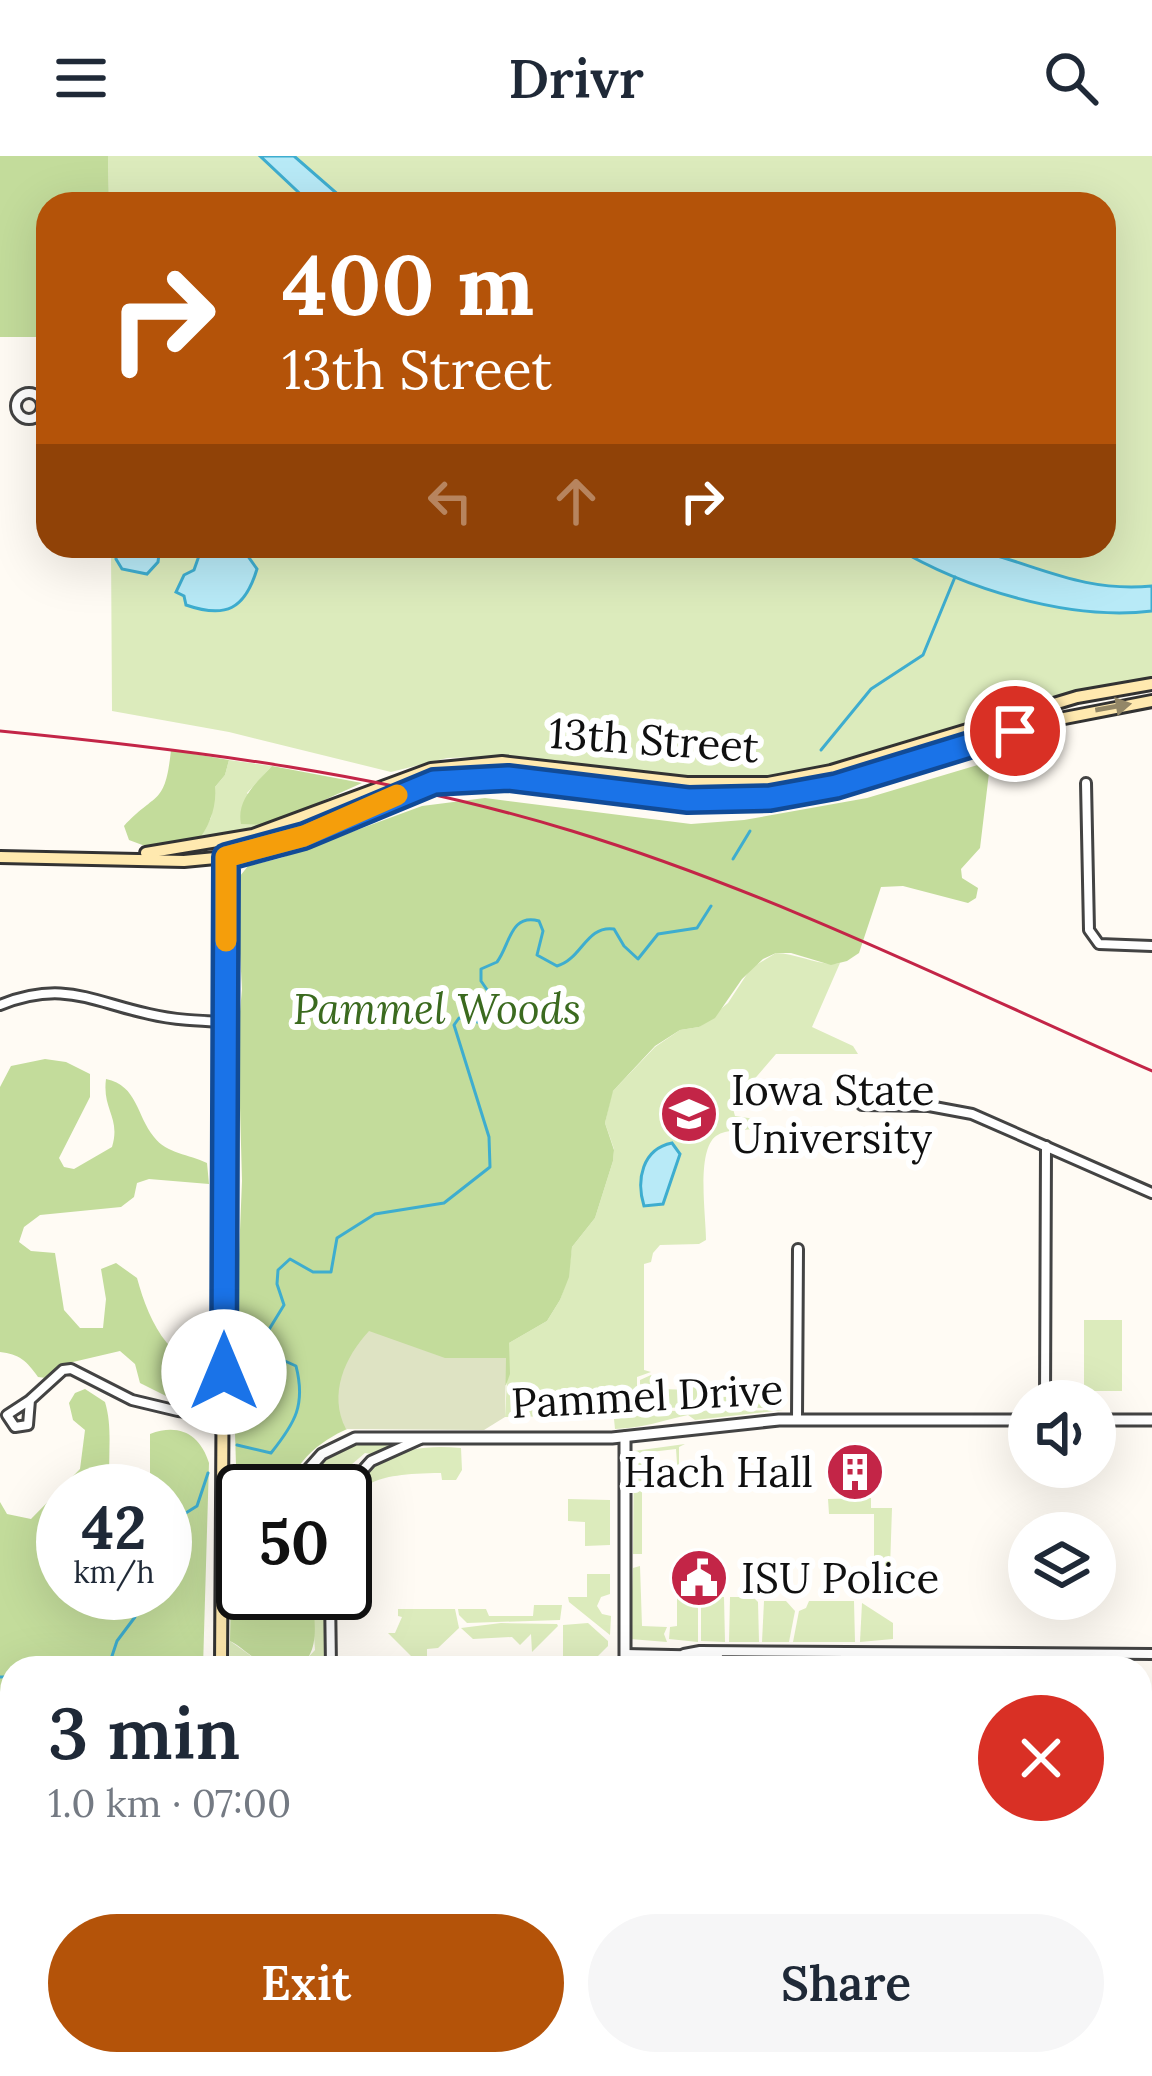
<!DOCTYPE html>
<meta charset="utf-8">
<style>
:root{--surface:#fff;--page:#f6f6f7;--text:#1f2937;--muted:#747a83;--accent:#b45309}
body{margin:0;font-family:Lora,serif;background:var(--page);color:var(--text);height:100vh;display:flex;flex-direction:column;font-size:45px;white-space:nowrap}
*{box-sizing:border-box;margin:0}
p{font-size:39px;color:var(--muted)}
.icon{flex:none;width:66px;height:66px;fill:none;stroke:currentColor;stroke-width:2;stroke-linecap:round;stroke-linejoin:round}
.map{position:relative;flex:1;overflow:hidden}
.side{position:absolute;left:0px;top:1500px;width:1152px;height:420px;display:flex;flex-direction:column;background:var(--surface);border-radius:36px 36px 0 0;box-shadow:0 12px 48px #0002}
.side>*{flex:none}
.top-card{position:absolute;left:36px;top:36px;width:1080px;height:366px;border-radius:36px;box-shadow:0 12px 48px #0002;background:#b45309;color:#fff;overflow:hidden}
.controls{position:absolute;left:1008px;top:1224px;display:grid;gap:24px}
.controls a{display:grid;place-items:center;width:108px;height:108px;border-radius:50%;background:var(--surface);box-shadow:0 12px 48px #0002;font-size:60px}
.speed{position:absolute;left:36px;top:1308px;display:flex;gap:24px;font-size:60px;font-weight:700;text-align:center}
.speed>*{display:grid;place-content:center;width:156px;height:156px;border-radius:50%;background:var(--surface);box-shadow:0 12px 48px #0002;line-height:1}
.speed small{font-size:30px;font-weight:400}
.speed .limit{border:6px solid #111;border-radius:18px;background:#fff;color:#111}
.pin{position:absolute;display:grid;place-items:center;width:102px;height:102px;color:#fff;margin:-51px;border:6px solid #fff;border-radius:50%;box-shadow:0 3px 12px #0007}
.me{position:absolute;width:132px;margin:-66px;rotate:0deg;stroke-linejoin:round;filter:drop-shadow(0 0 9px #0008)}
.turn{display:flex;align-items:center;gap:42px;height:252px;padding:0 48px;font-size:54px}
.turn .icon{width:156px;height:156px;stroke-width:2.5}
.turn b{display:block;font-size:84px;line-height:102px}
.lanes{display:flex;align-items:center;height:114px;padding:0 48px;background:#0003;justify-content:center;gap:60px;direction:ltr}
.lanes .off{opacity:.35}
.round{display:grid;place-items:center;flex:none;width:126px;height:126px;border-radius:63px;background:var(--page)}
.summary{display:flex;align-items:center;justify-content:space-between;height:204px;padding:0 48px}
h1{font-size:72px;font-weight:600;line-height:90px}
.action{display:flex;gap:24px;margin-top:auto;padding:24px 48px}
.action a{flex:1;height:138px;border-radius:72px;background:var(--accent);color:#fff;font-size:48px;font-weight:600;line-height:138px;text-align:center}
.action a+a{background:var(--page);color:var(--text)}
header{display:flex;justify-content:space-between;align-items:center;height:156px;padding:0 48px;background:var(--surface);font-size:54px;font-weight:600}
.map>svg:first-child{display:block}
</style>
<header><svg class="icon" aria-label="menu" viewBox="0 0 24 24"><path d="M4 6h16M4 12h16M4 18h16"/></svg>Drivr<svg class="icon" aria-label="search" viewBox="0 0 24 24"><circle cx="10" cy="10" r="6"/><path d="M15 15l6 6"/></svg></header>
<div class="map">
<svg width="1152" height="1920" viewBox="0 0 1152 1920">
<rect width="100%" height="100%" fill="#fffbf4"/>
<g fill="#dcebbc">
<polygon points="108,0 1152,0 1152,524 1047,543 832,610 744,624 696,623 505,600 447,602 391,616 229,576 112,555 111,390 1104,390 1104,48 109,48"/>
<polygon points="229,604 272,610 247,637 269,669 196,686 211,662 215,631 225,619"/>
<path d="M776,797C797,797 819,811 840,807L812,871L853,890L858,898H776L732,949L735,960L755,963V972C743,976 727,972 716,980C696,995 706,1059 706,1084L699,1088L660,1089L653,1097L651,1106L644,1108V1214L651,1216L637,1221V1254L612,1259L505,1261L509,1187L547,1165L560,1144L568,1121L572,1091L595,1062L613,1005L614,993L605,967L612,936L655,891L680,874L699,871L728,847L751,812Z"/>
<rect x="1084" y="1164" width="38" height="71"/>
<polygon points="651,1219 661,1233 690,1234 690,1251 640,1253 640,1224"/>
<polygon points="693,1230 700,1230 700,1235 722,1234 723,1241 733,1241 733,1235 763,1230 763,1252 693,1251"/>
<path d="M783,1254L695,1264L688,1259C661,1265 643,1272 615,1273L614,1263L657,1255Z"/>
<polygon points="356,1286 402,1286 377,1299 365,1297 345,1314 336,1335 297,1335 327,1300"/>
<polygon points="685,1288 679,1291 679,1336 676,1293 642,1297 642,1398 633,1398 634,1295"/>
<path d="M461,1292L462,1314L456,1324H442L441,1317C347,1318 346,1335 348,1423L354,1425L355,1437L348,1443L339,1441L336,1437H345V1341C370,1298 413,1287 461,1292Z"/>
<polygon points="871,1342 871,1352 892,1352 890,1413 874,1413 874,1358 829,1358 828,1343"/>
<polygon points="568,1343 610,1344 610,1389 585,1390 585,1366 568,1365"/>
<polygon points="640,1410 642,1470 667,1471 664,1478 667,1486 630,1483 633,1412"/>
<polygon points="587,1418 610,1418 610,1438 601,1441 597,1450 602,1458 611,1460 610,1479 569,1446 568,1441 587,1441"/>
<polygon points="311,1437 325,1437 326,1512 229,1512 230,1485 258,1505 303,1507 315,1494"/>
<polygon points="677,1440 698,1440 698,1486 669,1483 670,1471 677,1470"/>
<polygon points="701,1440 724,1441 725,1486 701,1485"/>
<polygon points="730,1441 753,1441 758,1446 759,1486 729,1486"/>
<polygon points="764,1445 786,1445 795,1455 789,1486 762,1486"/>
<polygon points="809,1445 854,1445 855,1486 793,1486 799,1455 806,1452"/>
<polygon points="862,1447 893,1467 893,1483 860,1486"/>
<polygon points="534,1449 562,1449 560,1464 467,1467 459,1459 458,1453 486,1453 489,1460 533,1460"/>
<polygon points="398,1453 455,1453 459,1472 438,1492 427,1493 427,1500 412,1501 388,1477 395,1477 402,1461 398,1460"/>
<polygon points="501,1467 557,1468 558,1470 532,1496 531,1478 520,1489 512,1481 473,1483 461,1472"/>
<polygon points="588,1467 608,1485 608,1490 586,1512 563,1512 563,1469"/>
<polygon points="1140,1550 1152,1550 1152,1920 1048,1920 1048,1908 1140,1908 1140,1660 1150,1660 1151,1570 1140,1565"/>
</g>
<g fill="#c3dc9b">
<polygon points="0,0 108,0 109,48 48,48 48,181 0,181"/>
<path d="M171,594L229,604L225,619L215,631C217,650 209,673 196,686L145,690L129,684L124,670C156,635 165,651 171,594Z"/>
<path d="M981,608L989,617L980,692L961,713L962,722L978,732L976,742L968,747L903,730L881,731L859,797L847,805L831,809L791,797H776L763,803L742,823L715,862L699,871L680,874L655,890L613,935L605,967L614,994L613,1005L595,1062L572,1091L569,1121L560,1144L547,1165L509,1187L510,1218L506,1229C446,1252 368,1251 317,1291C302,1303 292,1320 281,1335H243V1377L238,1373L235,1277L242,1226L236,1173L242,1025L238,878L242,833L236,725L248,710L281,702L422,650L485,642L691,668L744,664L867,642Z"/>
<path d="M272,610L362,627L269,669L241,668C236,644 257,626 272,610Z"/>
<path d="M45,903L66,906L90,918V941L59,1002L64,1011L74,1013L112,991C121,961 102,954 106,923C138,930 136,959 154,981C167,998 189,998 207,1007L209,1028L149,1023L137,1027L134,1041L121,1051L40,1059L24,1071L19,1086L31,1095L55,1097L64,1154L80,1172H103L106,1143L101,1113L116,1107L137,1122C143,1144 152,1169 167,1187C178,1198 197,1205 209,1216L208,1244L170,1242L140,1227L135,1208L120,1195L60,1209L46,1222L38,1221C27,1205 19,1198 0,1196V931L11,910Z"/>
<path d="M85,1233L105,1246C114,1276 106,1304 111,1335H63V1437H165V1335H150V1278C179,1267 200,1278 209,1307L203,1511L12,1512V1546L0,1537V1346L7,1358L31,1363L80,1313L85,1274L73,1264L69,1247L75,1237Z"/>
<path d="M243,1407V1437H311C318,1475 322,1529 262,1506C250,1501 241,1490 230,1485L231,1428Z"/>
</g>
<path fill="#dee3c3" d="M369,1175L445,1202H506L505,1261L484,1274L346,1273C328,1238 345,1201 369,1175Z"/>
<g fill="#b8eaf7" stroke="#3eadcf" stroke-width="3">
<polygon points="260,0 294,0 349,48 311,48"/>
<polygon points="160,390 158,406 147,418 122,413 116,403 116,390"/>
<path d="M893,390C917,390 945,386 968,392C1034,407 1080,437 1152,430V455C1069,465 964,433 893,390Z"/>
<path d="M201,394L247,399L257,413C245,453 226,463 186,449L184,440L176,436L184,419L194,414Z"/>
<path d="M672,987L680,998L663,1048L644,1050C636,1024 642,993 672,987Z"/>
</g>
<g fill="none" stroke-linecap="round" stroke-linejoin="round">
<g stroke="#3eadcf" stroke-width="3">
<polyline points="821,594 871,533 923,499 955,421"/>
<polyline points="733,703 750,675"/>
<path d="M237,1289L271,1297C295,1267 306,1249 296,1210L265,1196L262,1185L284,1149L277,1128L278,1114L290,1103L313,1116H331L337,1082L375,1058L444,1047L490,1011L489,981L454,869L459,862L478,866L487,860L490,838L481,825V813L497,806C510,789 510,757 539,765L543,775L537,799L557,810C582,803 586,769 614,773L624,790L638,803L658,778L697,772L711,750"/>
<polyline points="165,1391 173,1365 197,1350 208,1317"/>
<polyline points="108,1512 117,1485 135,1461 134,1451 143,1437"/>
<polyline points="0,1521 12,1521"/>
</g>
<g stroke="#434343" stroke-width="14">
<g id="minor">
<circle cx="29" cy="250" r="13"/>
<polyline points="1086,627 1089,774 1099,788 1152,790"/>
<path d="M0,849C63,824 90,845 149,858C174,864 200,865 225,866"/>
<polyline points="862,949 929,950 972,958 1152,1037"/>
<polyline points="30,1244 7,1259 15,1271 28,1269 30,1244 63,1214 71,1213 132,1244 178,1255 223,1260"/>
<polyline points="1045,1245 1046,990"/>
<polyline points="797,1264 798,1093"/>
<polyline points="344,1335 371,1305 420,1283"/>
<polyline points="330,1437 331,1512"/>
<polyline points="625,1498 718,1500"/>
<polyline points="684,1498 700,1495 1152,1498"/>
<polyline points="1044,1498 1044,1512"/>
<polyline points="0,1605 12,1605"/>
<polyline points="79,1908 79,1920"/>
<polyline points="1048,1908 1048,1920"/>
</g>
</g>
<g stroke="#434343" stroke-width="15">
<g id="tertiary">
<polyline points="1095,1264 1152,1264"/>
<polyline points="289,1335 322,1298 355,1282 612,1282 779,1264 1029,1264"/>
<polyline points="223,1402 243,1394"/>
<polyline points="625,1512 625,1281"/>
<polyline points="368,1908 368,1920"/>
<polyline points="625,1920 625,1908"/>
</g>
</g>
<g stroke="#323232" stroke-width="16">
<g id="secondary">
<polyline points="146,697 253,679 431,613 502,606 687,627 768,627 831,615 1077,541 1152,528"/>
<polyline points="0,701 184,705 226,701 304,680 413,632 459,622 508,622 689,643 743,644 798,639 1049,565 1152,545"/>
<polyline points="221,1512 226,696"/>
<polyline points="224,1908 225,1920"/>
</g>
</g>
<use href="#minor" stroke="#fff" stroke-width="8"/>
<use href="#tertiary" stroke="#fff" stroke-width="9"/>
<use href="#secondary" stroke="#ffe9af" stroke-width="10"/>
<path stroke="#c32547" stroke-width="3" d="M0,575C194,594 385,618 572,675C772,736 961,831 1152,915"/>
</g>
<defs><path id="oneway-solid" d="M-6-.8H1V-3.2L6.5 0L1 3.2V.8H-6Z" transform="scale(3)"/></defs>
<use fill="#938767" href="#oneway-solid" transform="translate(1113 551) rotate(-10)"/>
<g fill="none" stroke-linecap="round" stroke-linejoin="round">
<g stroke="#114b97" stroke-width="30">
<polyline id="route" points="224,1216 226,701 304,680 434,626 508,622 688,644 770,642 836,630 1015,575"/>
</g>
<use href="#route" stroke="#1a73e8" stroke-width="21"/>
<polyline stroke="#f59e0b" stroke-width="21" points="226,785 226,701 304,680 397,639"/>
</g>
<defs>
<g id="university-disc" transform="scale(3)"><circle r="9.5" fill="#c32547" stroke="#fff"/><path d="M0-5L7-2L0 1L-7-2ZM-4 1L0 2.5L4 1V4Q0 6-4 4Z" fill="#fff"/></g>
<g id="building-disc" transform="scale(3)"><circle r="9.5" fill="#c32547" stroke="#fff"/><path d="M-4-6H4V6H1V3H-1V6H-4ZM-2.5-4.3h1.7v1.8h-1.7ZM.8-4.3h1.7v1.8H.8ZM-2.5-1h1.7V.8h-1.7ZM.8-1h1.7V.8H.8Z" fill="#fff"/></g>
<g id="civic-disc" transform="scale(3)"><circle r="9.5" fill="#c32547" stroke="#fff"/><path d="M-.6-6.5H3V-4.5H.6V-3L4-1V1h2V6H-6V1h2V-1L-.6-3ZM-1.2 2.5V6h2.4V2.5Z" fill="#fff"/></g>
</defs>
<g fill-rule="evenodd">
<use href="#university-disc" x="689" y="958"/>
<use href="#building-disc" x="855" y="1316"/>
<use href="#civic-disc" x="699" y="1422"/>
</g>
<g text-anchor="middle" stroke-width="12" stroke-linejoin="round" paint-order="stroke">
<g font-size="42" fill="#101010" stroke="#fff">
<text transform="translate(654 584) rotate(4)" y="15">13th Street</text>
<text transform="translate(647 1240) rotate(-3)" y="15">Pammel Drive</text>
</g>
<g font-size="42" font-style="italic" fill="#3b6a1f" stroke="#fff">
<text x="437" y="868">Pammel Woods</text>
</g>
<g font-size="42" fill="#101010" stroke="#fff" text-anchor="start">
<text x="731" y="949">Iowa State<tspan x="731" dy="48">University</tspan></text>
<text x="813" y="1331" text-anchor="end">Hach Hall</text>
<text x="741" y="1437">ISU Police</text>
</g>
</g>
</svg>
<div class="controls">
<a><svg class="icon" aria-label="sound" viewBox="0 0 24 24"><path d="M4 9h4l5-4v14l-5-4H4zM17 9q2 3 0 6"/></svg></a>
<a><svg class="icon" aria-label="layers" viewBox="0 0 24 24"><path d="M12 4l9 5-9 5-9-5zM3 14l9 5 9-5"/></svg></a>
</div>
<div class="speed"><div>42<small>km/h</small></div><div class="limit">50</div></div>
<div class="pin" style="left:1015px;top:575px;background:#d93025"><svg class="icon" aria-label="arrive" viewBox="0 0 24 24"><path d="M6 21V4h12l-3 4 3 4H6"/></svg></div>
<svg class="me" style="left:224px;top:1216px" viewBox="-20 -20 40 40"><circle r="19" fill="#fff"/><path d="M0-13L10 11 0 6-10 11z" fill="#1a73e8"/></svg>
<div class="top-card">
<div class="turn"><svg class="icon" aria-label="right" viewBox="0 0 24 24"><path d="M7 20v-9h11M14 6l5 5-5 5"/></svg><div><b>400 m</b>13th Street</div></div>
<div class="lanes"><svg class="icon off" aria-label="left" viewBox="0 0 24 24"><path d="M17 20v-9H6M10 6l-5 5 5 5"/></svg><svg class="icon off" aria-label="ahead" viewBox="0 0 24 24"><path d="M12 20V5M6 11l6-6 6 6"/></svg><svg class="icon" aria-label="right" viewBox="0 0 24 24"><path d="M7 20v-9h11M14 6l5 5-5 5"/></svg></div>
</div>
<section class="side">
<div class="summary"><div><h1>3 min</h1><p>1.0 km · 07:00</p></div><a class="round" style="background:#d93025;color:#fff"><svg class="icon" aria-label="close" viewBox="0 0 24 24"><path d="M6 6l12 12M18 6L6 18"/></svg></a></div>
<div class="action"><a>Exit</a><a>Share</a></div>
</section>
</div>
